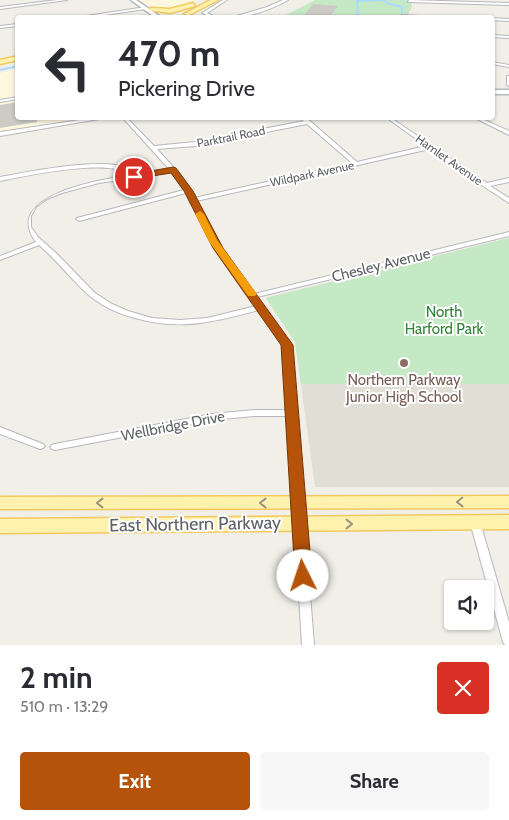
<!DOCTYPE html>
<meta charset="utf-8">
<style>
:root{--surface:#fff;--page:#f7f7f7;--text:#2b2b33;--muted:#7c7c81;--accent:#b45309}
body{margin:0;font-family:Cabin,sans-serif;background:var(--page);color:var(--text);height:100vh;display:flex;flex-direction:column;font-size:19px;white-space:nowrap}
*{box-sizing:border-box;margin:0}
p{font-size:16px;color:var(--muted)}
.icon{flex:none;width:28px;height:28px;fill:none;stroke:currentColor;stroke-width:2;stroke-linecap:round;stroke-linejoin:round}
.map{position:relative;height:645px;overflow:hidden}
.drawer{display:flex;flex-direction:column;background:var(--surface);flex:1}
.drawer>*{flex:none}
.top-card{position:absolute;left:15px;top:15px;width:480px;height:105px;border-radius:5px;box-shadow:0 1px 4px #0004;background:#fff;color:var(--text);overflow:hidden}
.fabs{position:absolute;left:444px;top:580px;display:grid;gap:10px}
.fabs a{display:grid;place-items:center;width:50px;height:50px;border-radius:5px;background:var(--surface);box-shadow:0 1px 4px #0004;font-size:25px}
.pin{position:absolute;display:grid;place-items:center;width:42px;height:42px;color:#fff;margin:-21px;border:2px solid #fff;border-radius:50%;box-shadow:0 1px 5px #0007}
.me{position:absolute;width:55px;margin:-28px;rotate:356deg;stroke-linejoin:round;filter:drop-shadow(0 0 4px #0008)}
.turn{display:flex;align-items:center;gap:18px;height:105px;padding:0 20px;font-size:22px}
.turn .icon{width:65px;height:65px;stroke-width:2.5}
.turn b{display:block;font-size:35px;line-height:42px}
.round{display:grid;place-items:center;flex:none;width:52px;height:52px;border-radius:5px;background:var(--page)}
.summary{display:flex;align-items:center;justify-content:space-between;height:85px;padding:0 20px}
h1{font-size:30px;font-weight:700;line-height:38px}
.cta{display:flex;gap:10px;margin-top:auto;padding:10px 20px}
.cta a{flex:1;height:58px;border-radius:5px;background:var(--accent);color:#fff;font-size:20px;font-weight:700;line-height:58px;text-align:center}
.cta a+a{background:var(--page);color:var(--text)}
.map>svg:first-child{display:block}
</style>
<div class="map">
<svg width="509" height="645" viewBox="0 0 509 645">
<rect width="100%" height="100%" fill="#f1efe8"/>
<g fill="#fef7e0">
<polygon points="139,0 195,0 170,10 153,9"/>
<polygon points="17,69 18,118 85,118 0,132 0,73"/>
</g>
<polygon fill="#e1ded6" points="509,238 509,487 315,487 295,342 266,298"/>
<g fill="#c5e8c5">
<polygon points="315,0 411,0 412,6 407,17 276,18 288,14"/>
<polygon points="509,238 509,384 301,384 295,342 266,298"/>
</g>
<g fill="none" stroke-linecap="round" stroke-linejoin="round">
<g stroke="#aadaff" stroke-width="2">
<polyline points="384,0 387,3 402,7 402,14"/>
<polyline points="357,1 382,0"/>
<polyline points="351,18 358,14 357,0"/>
<polyline points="0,70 18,66"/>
</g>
</g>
<g fill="#cccac5">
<polygon points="313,4 338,6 329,18 302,18"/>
<polygon points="18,102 18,118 36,118 37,122 0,128 0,105"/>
</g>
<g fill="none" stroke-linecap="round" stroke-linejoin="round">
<g stroke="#b5b8bc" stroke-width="2">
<g id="street">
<polygon points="57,0 67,0 0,9 0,7"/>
<polygon points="223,0 227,0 207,13 218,18 213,18 202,13"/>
<path d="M283,0H288C273,9 247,18 230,18L267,7Z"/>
<polygon points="409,0 509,3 509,5 408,2"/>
<polygon points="146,7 145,9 85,18 73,18"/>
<polygon points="402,15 440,17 441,18 401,17"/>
<polygon points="492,18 509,19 509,21 492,20"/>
<polygon points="18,24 18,26 0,28 0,26"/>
<polygon points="492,35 509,36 509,38 492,37"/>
<polygon points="492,62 509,65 509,67 492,64"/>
<polygon points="507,76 509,76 509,86 507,85"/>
<polygon points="18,97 18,99 0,102 0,100"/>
<polygon points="93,118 101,118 99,119 0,136 0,132"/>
<path d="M123,118H127L154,146L195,142L304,121L301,118H305L310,121L357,162L426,146L387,118H391L487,183L509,178V182L490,186L509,198V203L483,186L430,149L196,201L216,240L254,294L509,232V236L257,297L291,345L296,411L297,413L296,415L314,645H302L288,416H254L212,420L55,450L52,449L50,447L52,445L55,444L212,414L254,410H287L283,345L259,310C214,322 181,331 135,318C119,314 104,307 91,297C72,281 58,261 39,245L0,260V256L36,242C0,195 104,179 130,175C112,157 25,176 0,181V177C27,172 106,156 129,169C132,170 133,172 135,174L169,169ZM307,124L352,163L194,198L175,169L157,149L195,146ZM172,172L184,190L77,218L76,219L79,221L186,193L210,240L256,306L207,318L180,320L152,318L128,311L112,304L95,293L56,253L38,237L31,227V216L36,207L47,199L62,193L99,183Z"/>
<polygon points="475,118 480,118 509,131 509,135"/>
<polygon points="0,427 43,444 45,446 43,448 40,449 0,434"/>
<polygon points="475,518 479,519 480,522 509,622 509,645 505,645 503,642 470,522 471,519"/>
</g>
</g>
<g stroke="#b6babf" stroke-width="3">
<g id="secondary">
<polygon points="131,0 136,0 162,18 156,18"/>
<rect x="492" y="90" width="17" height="4"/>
</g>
</g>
<g stroke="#f2c960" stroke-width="3">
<g id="primary">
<polygon points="211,0 218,0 189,15 184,14"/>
<polygon points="193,3 195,6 170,13 148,10 151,8 170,9"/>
<polygon points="18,56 18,60 0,64 0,60"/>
<polygon points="509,496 509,508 0,509 0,497"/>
<polygon points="509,515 509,529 0,533 0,519"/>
</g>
</g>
<use href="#street" fill="#fff" fill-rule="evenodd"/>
<use href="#secondary" fill="#fff" fill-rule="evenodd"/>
<use href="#primary" fill="#fff2af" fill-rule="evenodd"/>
</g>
<defs><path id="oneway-chevron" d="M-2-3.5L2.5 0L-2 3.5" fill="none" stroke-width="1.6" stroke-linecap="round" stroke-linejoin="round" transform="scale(1.25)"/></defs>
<g stroke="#979581">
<use href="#oneway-chevron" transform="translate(460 502) rotate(179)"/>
<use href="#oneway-chevron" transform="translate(100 503) rotate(180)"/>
<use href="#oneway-chevron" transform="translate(263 503) rotate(180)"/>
<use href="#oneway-chevron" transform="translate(349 524)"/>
</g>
<polygon fill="#b45309" stroke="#753606" points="173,167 176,168 193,191 223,248 293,345 312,576 309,581 303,583 298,581 295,576 281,345 213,248 184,191 171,173 134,179 130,177 134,174"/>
<polygon fill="#f59e0b" points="200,211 204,214 217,240 257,294 255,296 248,296 208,240 195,214"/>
<circle fill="#8d6e63" stroke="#fff" stroke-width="2" cx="404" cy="363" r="5"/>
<g text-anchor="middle" stroke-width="4" stroke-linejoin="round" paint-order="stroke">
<g font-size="12" fill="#5f6368" stroke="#fff">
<text transform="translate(231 137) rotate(-11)" y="4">Parktrail Road</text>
<text transform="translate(449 160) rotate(35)" y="4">Hamlet Avenue</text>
<text transform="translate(312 174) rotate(-12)" y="4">Wildpark Avenue</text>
</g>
<g font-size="15" fill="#5f6368" stroke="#fff">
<text transform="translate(381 265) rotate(-14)" y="5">Chesley Avenue</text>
<text transform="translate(173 426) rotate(-11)" y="5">Wellbridge Drive</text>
</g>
<g font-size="15" fill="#348238" stroke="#fff">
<text x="444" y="317">North<tspan x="444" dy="17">Harford Park</tspan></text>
</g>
<g font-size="15" fill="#785e54" stroke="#fff">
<text x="404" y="385">Northern Parkway<tspan x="404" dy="17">Junior High School</tspan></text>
</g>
<g font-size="18" fill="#5f6368" stroke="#fff">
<text transform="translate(195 524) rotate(-1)" y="6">East Northern Parkway</text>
</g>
</g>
</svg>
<div class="fabs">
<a><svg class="icon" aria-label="sound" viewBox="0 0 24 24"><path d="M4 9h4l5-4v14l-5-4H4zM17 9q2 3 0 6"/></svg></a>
</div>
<div class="pin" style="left:134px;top:177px;background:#d93025"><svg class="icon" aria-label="arrive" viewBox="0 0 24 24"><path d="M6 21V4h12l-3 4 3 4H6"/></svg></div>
<svg class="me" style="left:303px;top:576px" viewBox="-20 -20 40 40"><circle r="19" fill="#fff"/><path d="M0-13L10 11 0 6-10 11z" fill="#b45309"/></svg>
<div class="top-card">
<div class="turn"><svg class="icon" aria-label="left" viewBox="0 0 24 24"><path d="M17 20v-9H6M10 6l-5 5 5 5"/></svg><div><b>470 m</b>Pickering Drive</div></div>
</div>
</div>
<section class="drawer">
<div class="summary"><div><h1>2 min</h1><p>510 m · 13:29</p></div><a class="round" style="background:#d93025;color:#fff"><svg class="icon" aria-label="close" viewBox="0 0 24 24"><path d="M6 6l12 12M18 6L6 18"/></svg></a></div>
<div class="cta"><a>Exit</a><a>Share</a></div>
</section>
